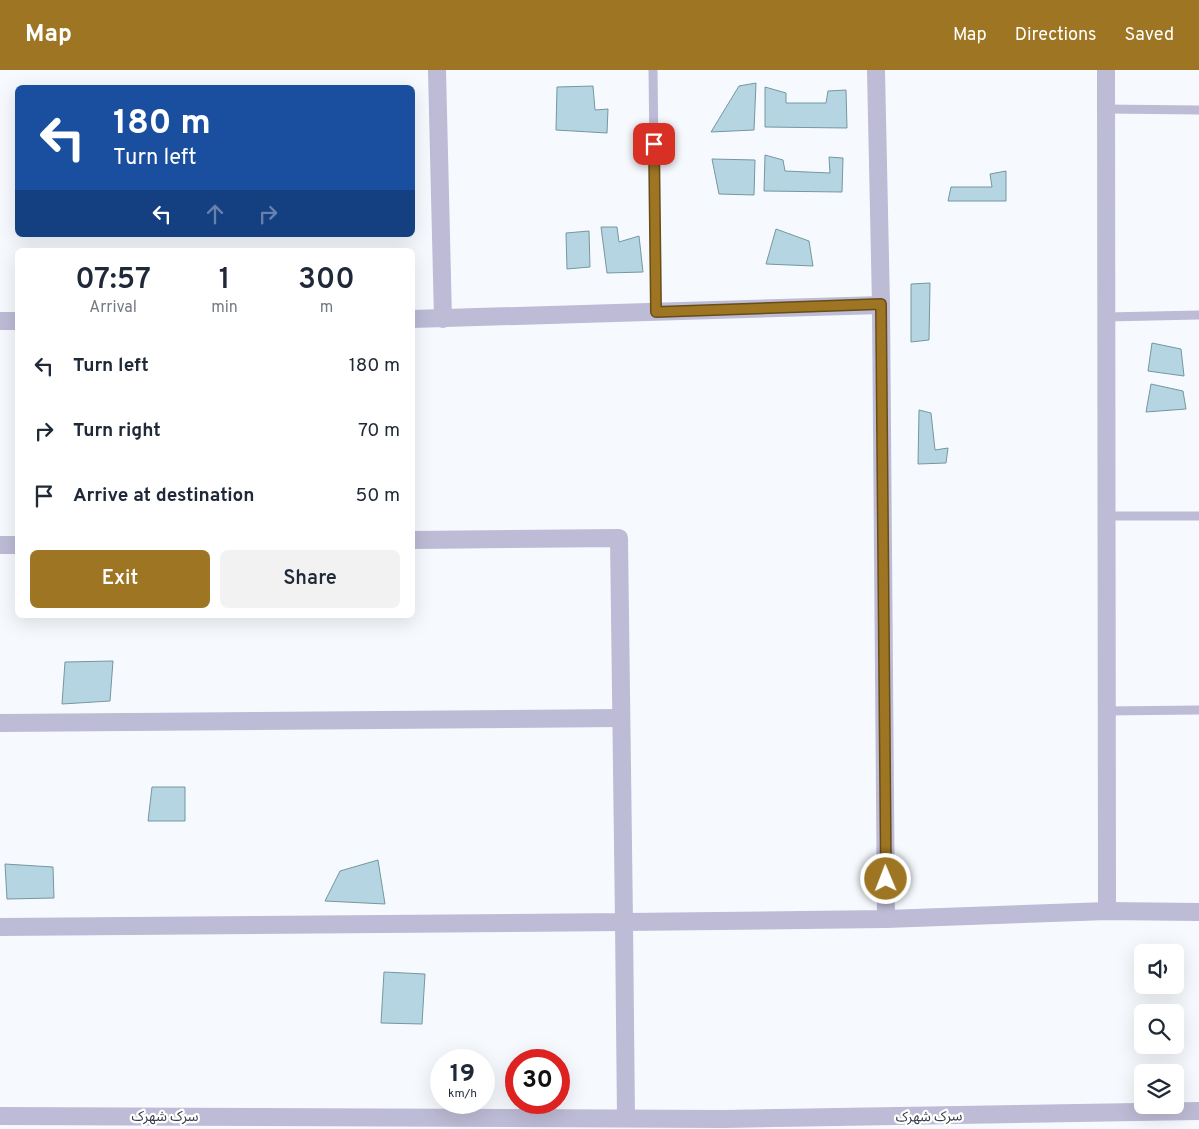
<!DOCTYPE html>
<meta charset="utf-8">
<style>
:root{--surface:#fff;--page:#f2f2f3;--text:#1f2937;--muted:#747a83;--accent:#9e7623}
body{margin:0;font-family:Overpass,"Noto Sans Arabic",sans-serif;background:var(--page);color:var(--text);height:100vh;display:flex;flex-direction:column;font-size:19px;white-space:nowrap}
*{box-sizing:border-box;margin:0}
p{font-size:16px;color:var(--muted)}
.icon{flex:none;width:28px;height:28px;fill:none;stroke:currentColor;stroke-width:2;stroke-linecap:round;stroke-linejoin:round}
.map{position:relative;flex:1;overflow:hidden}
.details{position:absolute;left:15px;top:178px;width:400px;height:370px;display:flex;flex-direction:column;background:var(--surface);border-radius:8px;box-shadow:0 5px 20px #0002}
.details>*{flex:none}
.hud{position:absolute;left:15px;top:15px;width:400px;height:152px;border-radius:8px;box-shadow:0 5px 20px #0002;background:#1a4fa0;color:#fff;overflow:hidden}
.fabs{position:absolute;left:1134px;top:874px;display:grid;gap:10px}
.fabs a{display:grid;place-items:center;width:50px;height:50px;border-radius:8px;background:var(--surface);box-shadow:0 5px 20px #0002;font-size:25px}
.speed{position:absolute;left:430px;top:979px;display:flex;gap:10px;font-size:25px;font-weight:700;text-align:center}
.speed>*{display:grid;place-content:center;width:65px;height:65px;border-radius:50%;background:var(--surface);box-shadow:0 5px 20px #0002;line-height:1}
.speed small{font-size:12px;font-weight:400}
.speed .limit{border:8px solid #d22;background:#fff;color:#111}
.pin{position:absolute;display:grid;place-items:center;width:42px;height:42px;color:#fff;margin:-21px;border-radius:10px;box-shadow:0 2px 8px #0006}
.me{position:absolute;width:55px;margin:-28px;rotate:359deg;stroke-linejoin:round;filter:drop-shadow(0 0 4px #0008)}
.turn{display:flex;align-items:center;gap:18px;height:105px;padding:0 15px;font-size:22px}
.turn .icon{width:65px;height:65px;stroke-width:2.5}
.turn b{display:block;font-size:35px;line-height:42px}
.lanes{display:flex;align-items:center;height:48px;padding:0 15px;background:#0003;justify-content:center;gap:25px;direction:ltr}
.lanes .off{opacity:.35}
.eta{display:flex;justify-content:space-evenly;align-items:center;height:85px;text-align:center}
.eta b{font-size:30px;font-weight:600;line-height:35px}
.action{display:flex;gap:10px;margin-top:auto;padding:10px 15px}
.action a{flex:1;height:58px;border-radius:8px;background:var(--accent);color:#fff;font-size:20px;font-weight:600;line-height:58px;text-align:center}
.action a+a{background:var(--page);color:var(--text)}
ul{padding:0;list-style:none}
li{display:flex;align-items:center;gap:15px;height:65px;padding:0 15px}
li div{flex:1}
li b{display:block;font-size:19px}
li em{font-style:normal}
header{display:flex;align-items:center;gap:30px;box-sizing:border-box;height:70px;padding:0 25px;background:var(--accent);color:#fff}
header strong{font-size:24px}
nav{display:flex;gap:28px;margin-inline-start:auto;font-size:18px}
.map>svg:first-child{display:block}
</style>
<header>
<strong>Map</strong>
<nav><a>Map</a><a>Directions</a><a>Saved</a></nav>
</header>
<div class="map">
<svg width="1199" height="1059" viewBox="0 0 1199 1059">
<rect width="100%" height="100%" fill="#f6faff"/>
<g fill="#b4d5e1" stroke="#7696a0">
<polygon points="756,13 754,60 711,62 739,16"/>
<polygon points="593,16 595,40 608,39 607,63 556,60 557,17"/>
<polygon points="765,17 786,23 786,33 826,33 828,21 846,20 847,58 765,57"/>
<polygon points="765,85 783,90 785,101 830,103 829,87 843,88 842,122 764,121"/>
<polygon points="712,89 755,90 754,125 719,124"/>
<polygon points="1006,101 1006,131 948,131 951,117 992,117 990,104"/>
<polygon points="601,157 617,157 619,172 639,166 643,202 607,203"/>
<polygon points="776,159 809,171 813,196 766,194"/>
<polygon points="589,161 590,197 567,199 566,163"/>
<polygon points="930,213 929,270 911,272 911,214"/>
<polygon points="1152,273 1181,279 1184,306 1148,301"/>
<polygon points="1151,314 1183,321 1186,339 1146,342"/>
<polygon points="919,340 931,343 935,380 948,378 946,393 918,394"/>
<polygon points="113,591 110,631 62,634 65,592"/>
<polygon points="152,717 185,717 185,751 148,751"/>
<polygon points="378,790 385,834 325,831 340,801"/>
<polygon points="5,794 53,797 54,828 7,829"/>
<polygon points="384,902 425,904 422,954 381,953"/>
</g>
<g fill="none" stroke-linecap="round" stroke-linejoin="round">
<g stroke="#bdbbd5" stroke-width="9">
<polyline points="653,0 656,242"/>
<polyline points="1106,39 1199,40"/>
<polyline points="1106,247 1199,245"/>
<polyline points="1106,446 1199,446"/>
<polyline points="1106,641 1199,640"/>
</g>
<g stroke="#bdbbd5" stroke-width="18">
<polyline points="437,0 443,249"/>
<polyline points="876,0 881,235 886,849"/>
<polyline points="1106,0 1107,841"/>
<polyline points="412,249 881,235"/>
<polyline points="0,251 18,251"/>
<polyline points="0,475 18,475"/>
<polyline points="0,653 621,648"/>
<polyline points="0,857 624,852 619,468 412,470"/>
<polyline points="0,1046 723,1049 1199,1041"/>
<polyline points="626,1048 624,852 886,849 1107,841 1199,842"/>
</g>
</g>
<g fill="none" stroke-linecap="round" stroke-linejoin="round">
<g stroke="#674d17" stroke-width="12">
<polyline id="route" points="654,74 656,242 881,234 886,809"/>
</g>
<use href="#route" stroke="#9e7623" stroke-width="9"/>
</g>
<g text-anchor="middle" stroke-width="4.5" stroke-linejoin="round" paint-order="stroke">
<g font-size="14" fill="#343b45" stroke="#fff">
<text x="165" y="1051">سرک شهرک</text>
<text transform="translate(929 1046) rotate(-1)" y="5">سرک شهرک</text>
</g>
</g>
</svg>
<div class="fabs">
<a><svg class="icon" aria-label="sound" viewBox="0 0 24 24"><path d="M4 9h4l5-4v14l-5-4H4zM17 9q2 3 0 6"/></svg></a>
<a><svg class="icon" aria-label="search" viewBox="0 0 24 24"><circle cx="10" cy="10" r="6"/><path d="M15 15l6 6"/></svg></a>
<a><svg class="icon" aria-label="layers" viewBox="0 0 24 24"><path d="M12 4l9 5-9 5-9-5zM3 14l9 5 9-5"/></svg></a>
</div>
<div class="speed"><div>19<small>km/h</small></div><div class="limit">30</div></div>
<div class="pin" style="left:654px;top:74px;background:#d93025"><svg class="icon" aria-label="arrive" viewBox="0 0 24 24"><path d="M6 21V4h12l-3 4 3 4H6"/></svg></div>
<svg class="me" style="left:886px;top:809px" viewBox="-20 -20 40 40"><circle r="17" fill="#9e7623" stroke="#fff" stroke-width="3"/><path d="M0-11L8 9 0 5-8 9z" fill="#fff"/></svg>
<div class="hud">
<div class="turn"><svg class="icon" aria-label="left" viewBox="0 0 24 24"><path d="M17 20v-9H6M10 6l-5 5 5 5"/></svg><div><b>180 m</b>Turn left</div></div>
<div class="lanes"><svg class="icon" aria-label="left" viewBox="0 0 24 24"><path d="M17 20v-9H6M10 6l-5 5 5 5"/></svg><svg class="icon off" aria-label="ahead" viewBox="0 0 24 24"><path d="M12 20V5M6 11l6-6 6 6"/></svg><svg class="icon off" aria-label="right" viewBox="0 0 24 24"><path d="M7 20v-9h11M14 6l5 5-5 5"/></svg></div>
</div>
<section class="details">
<div class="eta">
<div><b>07:57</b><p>Arrival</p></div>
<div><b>1</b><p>min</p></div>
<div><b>300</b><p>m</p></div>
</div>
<ul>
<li><svg class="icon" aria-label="left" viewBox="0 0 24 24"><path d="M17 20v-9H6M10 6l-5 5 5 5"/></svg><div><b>Turn left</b></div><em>180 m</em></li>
<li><svg class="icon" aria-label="right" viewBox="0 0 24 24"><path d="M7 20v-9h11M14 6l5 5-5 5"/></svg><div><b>Turn right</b></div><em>70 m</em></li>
<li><svg class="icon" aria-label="arrive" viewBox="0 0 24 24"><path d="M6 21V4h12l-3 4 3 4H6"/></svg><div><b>Arrive at destination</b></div><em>50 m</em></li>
</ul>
<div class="action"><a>Exit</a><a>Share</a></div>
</section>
</div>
